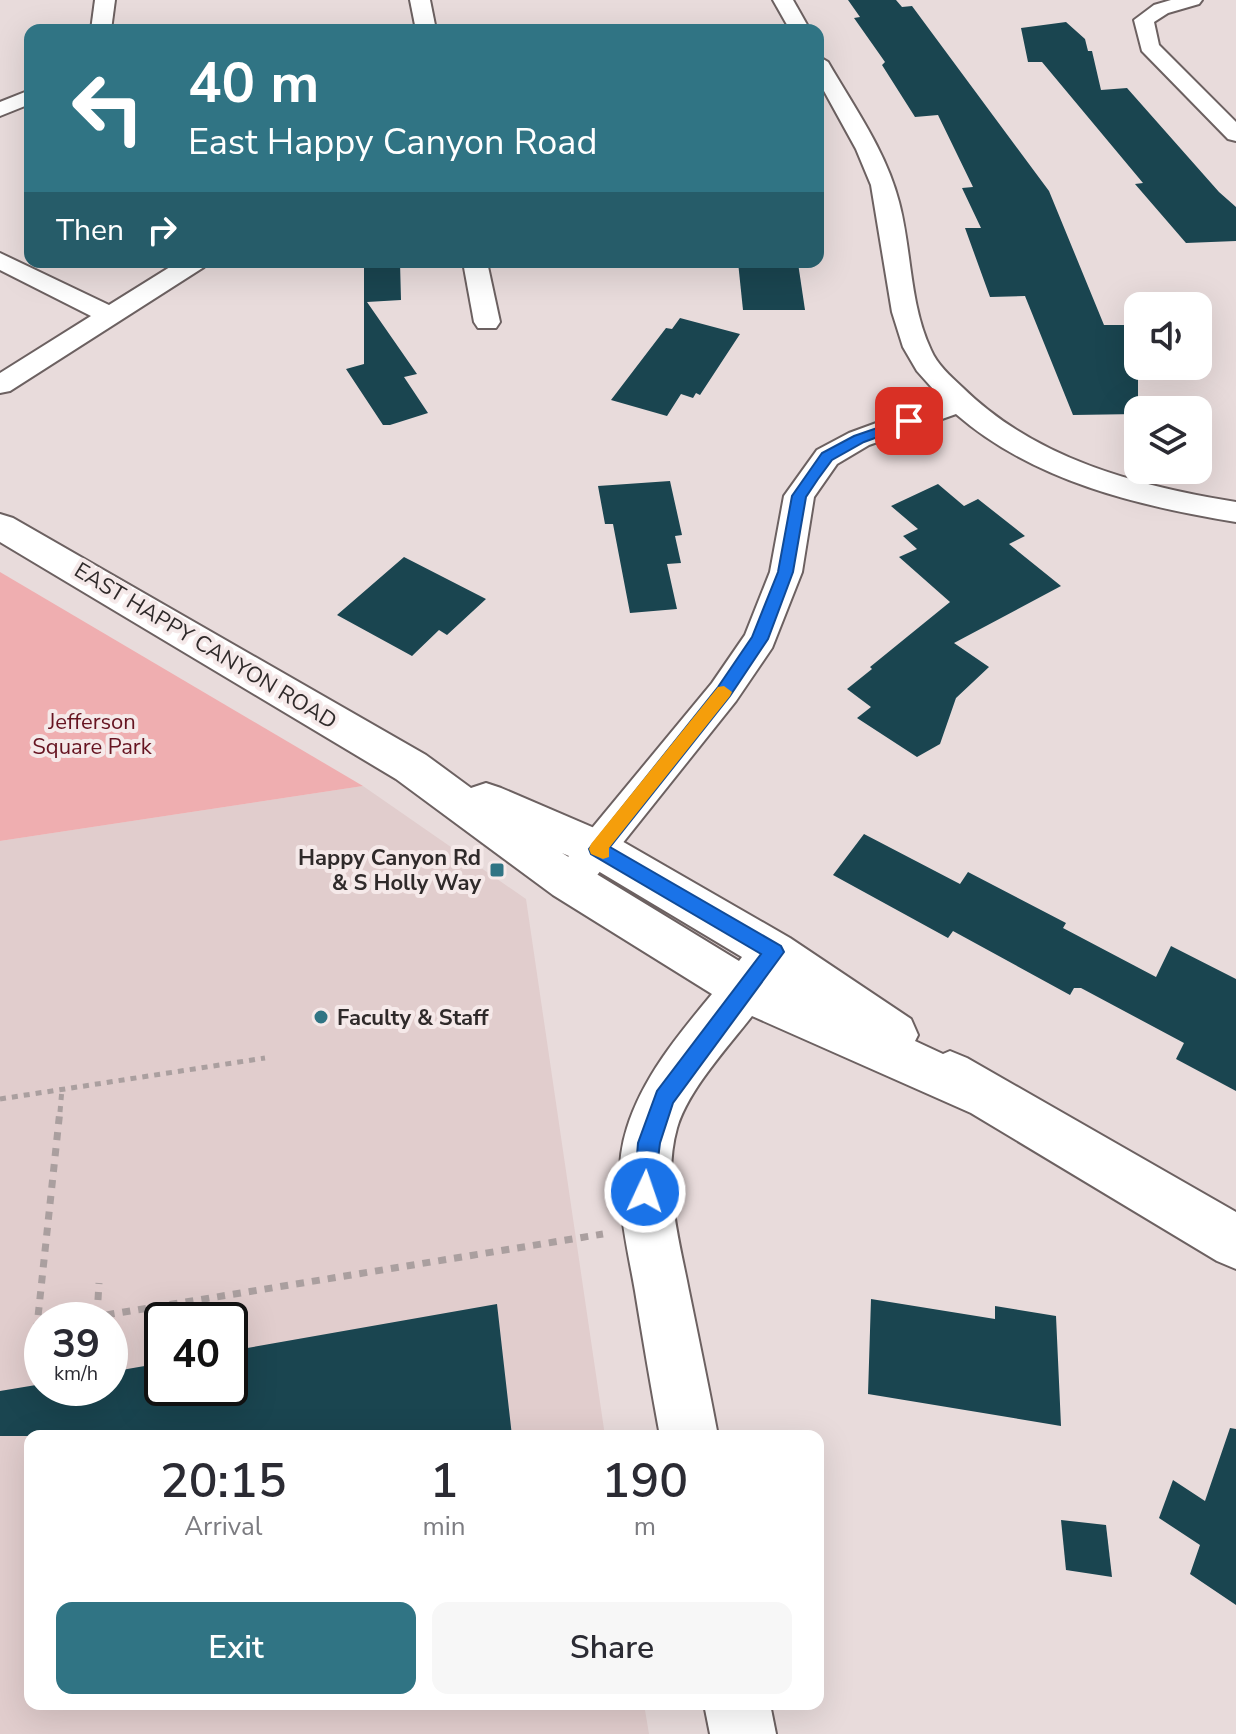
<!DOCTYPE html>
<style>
:root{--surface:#fff;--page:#f7f7f7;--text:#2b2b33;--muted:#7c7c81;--accent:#307484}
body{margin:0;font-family:"Nunito Sans",sans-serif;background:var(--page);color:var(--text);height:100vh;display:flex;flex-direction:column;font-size:30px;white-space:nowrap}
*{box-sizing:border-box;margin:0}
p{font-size:26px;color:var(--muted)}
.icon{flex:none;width:44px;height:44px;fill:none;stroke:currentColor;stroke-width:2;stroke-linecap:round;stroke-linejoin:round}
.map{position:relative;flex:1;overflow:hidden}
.side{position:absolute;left:24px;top:1430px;width:800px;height:280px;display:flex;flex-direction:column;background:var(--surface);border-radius:16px;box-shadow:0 8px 32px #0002}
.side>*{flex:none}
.banner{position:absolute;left:24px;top:24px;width:800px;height:244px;border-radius:16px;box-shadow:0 8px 32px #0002;background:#307484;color:#fff;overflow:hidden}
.fabs{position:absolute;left:1124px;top:292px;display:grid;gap:16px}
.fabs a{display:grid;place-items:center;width:88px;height:88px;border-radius:16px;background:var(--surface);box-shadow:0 8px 32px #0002;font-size:40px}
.speed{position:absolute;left:24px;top:1302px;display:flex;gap:16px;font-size:40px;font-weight:700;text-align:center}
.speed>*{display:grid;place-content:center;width:104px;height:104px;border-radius:50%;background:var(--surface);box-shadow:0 8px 32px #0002;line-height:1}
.speed small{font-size:20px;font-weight:400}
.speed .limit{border:4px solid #111;border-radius:12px;background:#fff;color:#111}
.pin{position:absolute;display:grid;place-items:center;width:68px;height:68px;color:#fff;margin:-34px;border-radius:16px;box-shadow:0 4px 12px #0006}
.me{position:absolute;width:88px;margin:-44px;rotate:3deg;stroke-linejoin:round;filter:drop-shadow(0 0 6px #0008)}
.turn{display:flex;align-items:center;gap:28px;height:168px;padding:0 32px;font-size:36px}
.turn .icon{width:104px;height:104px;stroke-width:2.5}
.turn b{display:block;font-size:56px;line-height:68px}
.then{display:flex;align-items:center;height:76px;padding:0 32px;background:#0003;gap:16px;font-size:30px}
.eta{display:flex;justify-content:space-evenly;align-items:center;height:136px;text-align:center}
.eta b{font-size:48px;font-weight:600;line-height:56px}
.action{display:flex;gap:16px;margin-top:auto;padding:16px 32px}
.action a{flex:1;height:92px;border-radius:16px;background:var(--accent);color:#fff;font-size:32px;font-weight:600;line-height:92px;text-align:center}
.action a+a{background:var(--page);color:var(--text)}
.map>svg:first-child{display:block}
</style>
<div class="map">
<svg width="1236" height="1734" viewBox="0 0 1236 1734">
<rect width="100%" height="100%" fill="#e8dbdb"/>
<path fill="#e1cdcd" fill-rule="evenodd" d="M363,786L526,899L605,1436H30V1704H644L649,1734H0V841ZM42,1320H110V1388H42ZM162,1320H230V1388H162Z"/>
<polygon fill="#efaeb0" points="0,572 363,786 0,841"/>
<g fill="#1a4550">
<polygon points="848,0 896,0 902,7 912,6 1049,191 1104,325 1129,325 1138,346 1138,414 1073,415 1025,296 990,297 965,228 981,228 962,188 973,187 938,115 915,117 882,65 885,62 854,18 860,17"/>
<polygon points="1066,22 1085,39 1088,51 1092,51 1101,90 1127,88 1219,192 1236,207 1236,241 1186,243 1135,184 1143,183 1042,62 1028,62 1021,28"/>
<polygon points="364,262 400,262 401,300 367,302 417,374 404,377 428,413 390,425 383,425 346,369 364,364"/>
<polygon points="738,262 798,263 805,310 743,310"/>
<polygon points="680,318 740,334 700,395 696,393 693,398 681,394 667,416 611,400 666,328 672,329"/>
<polygon points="670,481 682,535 675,536 681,563 667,564 677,609 630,613 613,524 605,524 598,486"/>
<polygon points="938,484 964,506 978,499 1025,536 1009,544 1061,586 954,643 989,667 956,698 940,744 917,757 857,718 871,707 847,689 872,669 870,667 950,602 899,557 917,549 903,536 918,529 891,506"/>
<polygon points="404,557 486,599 447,635 439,630 412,656 337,615"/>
<polygon points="864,834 960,884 968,872 1066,923 1063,928 1156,977 1171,946 1236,979 1236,1091 1176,1059 1184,1043 1081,988 1074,988 1070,995 953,931 948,938 833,875"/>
<polygon points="871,1299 995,1319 995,1306 1056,1316 1061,1426 868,1394"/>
<polygon points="497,1304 512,1436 0,1436 0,1391 42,1384 42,1388 110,1388 110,1372 162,1363 162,1388 230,1388 230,1351"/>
<polygon points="1230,1428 1236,1429 1236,1605 1190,1574 1200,1545 1159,1518 1173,1480 1205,1501"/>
<polygon points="1061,1520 1106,1525 1112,1577 1066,1570"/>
</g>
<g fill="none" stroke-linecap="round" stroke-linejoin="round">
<g stroke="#6c6161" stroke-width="4">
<g id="minor">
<polygon points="95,0 115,0 111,30 91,30"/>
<polygon points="410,0 430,0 436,30 416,30"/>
<polygon points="773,0 793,0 810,30 790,30"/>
<polygon points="1171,0 1202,0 1199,4 1168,13 1154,22 1159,45 1236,122 1236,141 1228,139 1142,51 1134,20 1154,5"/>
<path d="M818,56L828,62C854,107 886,151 899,202C912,251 909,303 931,350C937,364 950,376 962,387C1035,459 1137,486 1236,502V522C1138,506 1033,481 956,414L869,445L837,464L814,497L802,572L772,648L736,701L590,884L577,889L564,884L558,873L564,862L712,683L745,635L770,572L784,496L817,450L849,433L942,399L917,371L903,347L892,312L871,185L856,149L818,80Z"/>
<polygon points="30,90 30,104 0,116 0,102"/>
<polygon points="0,253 109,305 178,262 207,262 204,267 10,391 0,393 0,373 91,316 0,270"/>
<polygon points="463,262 487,262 500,322 496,328 478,328 474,322"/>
</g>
</g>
<g stroke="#6c6161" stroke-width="4">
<g id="tertiary">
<path d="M0,514L13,518L426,755L471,788L486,783L501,788L613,836L790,938L911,1019L918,1035L915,1041L943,1054L950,1051L967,1058L1236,1212V1269L1217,1261L971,1113L752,1016C728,1047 688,1090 677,1128C662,1181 679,1239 689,1291C699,1340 709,1388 718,1436H660C651,1388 643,1340 635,1291C626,1239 610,1181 627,1128C643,1077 678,1035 712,994L553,895L396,779L0,542ZM562,853L583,862L742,957L739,961Z"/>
<polygon points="704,1704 770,1704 776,1734 710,1734"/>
</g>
</g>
<g stroke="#aa9f9f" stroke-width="5" stroke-dasharray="6 6" stroke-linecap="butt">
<polyline points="0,1099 265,1058"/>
<polyline points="60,1112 62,1089"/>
</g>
<g stroke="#aa9f9f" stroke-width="7" stroke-dasharray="8 8" stroke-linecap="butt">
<polyline points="97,1316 99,1283"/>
<polyline points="75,1320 603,1234"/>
<polyline points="42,1325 37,1326 60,1110"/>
</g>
<use href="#minor" fill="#fff" fill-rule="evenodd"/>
<use href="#tertiary" fill="#fff" fill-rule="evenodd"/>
</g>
<polygon fill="#1a73e8" stroke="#114b97" stroke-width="2" points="909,417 916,421 914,424 864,442 832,460 818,479 806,497 793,572 768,639 730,696 610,847 781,946 784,952 673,1103 660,1143 653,1199 645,1202 638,1199 634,1192 638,1143 657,1091 761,954 591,854 589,849 718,687 752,637 778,572 792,496 808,473 822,453 854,436"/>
<polygon fill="#f59e0b" points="724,686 732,692 730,696 609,848 609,857 603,859 591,854 589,849 591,844 718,687"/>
<g fill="#307484" stroke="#f5e9e9" stroke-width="3">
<rect x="489" y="862" width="16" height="16" rx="4"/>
<circle cx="321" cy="1017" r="8"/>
</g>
<g text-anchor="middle" stroke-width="8" stroke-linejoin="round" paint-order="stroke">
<g font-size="22" fill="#2f2a2a" stroke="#f5e9e9">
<text transform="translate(206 645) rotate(31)" y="8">EAST HAPPY CANYON ROAD</text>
</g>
<g font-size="22" fill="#661421" stroke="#f5e9e9">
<text x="92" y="729">Jefferson<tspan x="92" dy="25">Square Park</tspan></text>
</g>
<g font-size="22" font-weight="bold" fill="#2f2a2a" stroke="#f5e9e9" text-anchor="end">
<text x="481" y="865">Happy Canyon Rd<tspan x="481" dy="25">&amp; S Holly Way</tspan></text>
<text x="337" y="1025" text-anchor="start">Faculty &amp; Staff</text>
</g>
</g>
</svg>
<div class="fabs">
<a><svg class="icon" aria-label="sound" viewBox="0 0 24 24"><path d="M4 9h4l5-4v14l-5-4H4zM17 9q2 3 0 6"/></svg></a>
<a><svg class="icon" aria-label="layers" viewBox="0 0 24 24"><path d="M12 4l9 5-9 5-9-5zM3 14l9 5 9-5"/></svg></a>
</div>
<div class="speed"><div>39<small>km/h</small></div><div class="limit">40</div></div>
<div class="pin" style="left:909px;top:421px;background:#d93025"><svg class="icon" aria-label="arrive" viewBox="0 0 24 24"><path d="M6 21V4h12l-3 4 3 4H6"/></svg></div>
<svg class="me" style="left:645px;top:1192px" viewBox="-20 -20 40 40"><circle r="17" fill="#1a73e8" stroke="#fff" stroke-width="3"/><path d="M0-11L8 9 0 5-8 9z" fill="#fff"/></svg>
<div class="banner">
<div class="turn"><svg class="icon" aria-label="left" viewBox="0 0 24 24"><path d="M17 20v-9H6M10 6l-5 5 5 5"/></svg><div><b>40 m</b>East Happy Canyon Road</div></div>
<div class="then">Then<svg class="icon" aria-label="right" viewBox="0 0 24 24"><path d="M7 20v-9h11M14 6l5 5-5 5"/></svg></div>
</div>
<section class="side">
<div class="eta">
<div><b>20:15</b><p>Arrival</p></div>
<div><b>1</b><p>min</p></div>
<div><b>190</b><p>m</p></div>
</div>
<div class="action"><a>Exit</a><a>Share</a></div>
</section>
</div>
